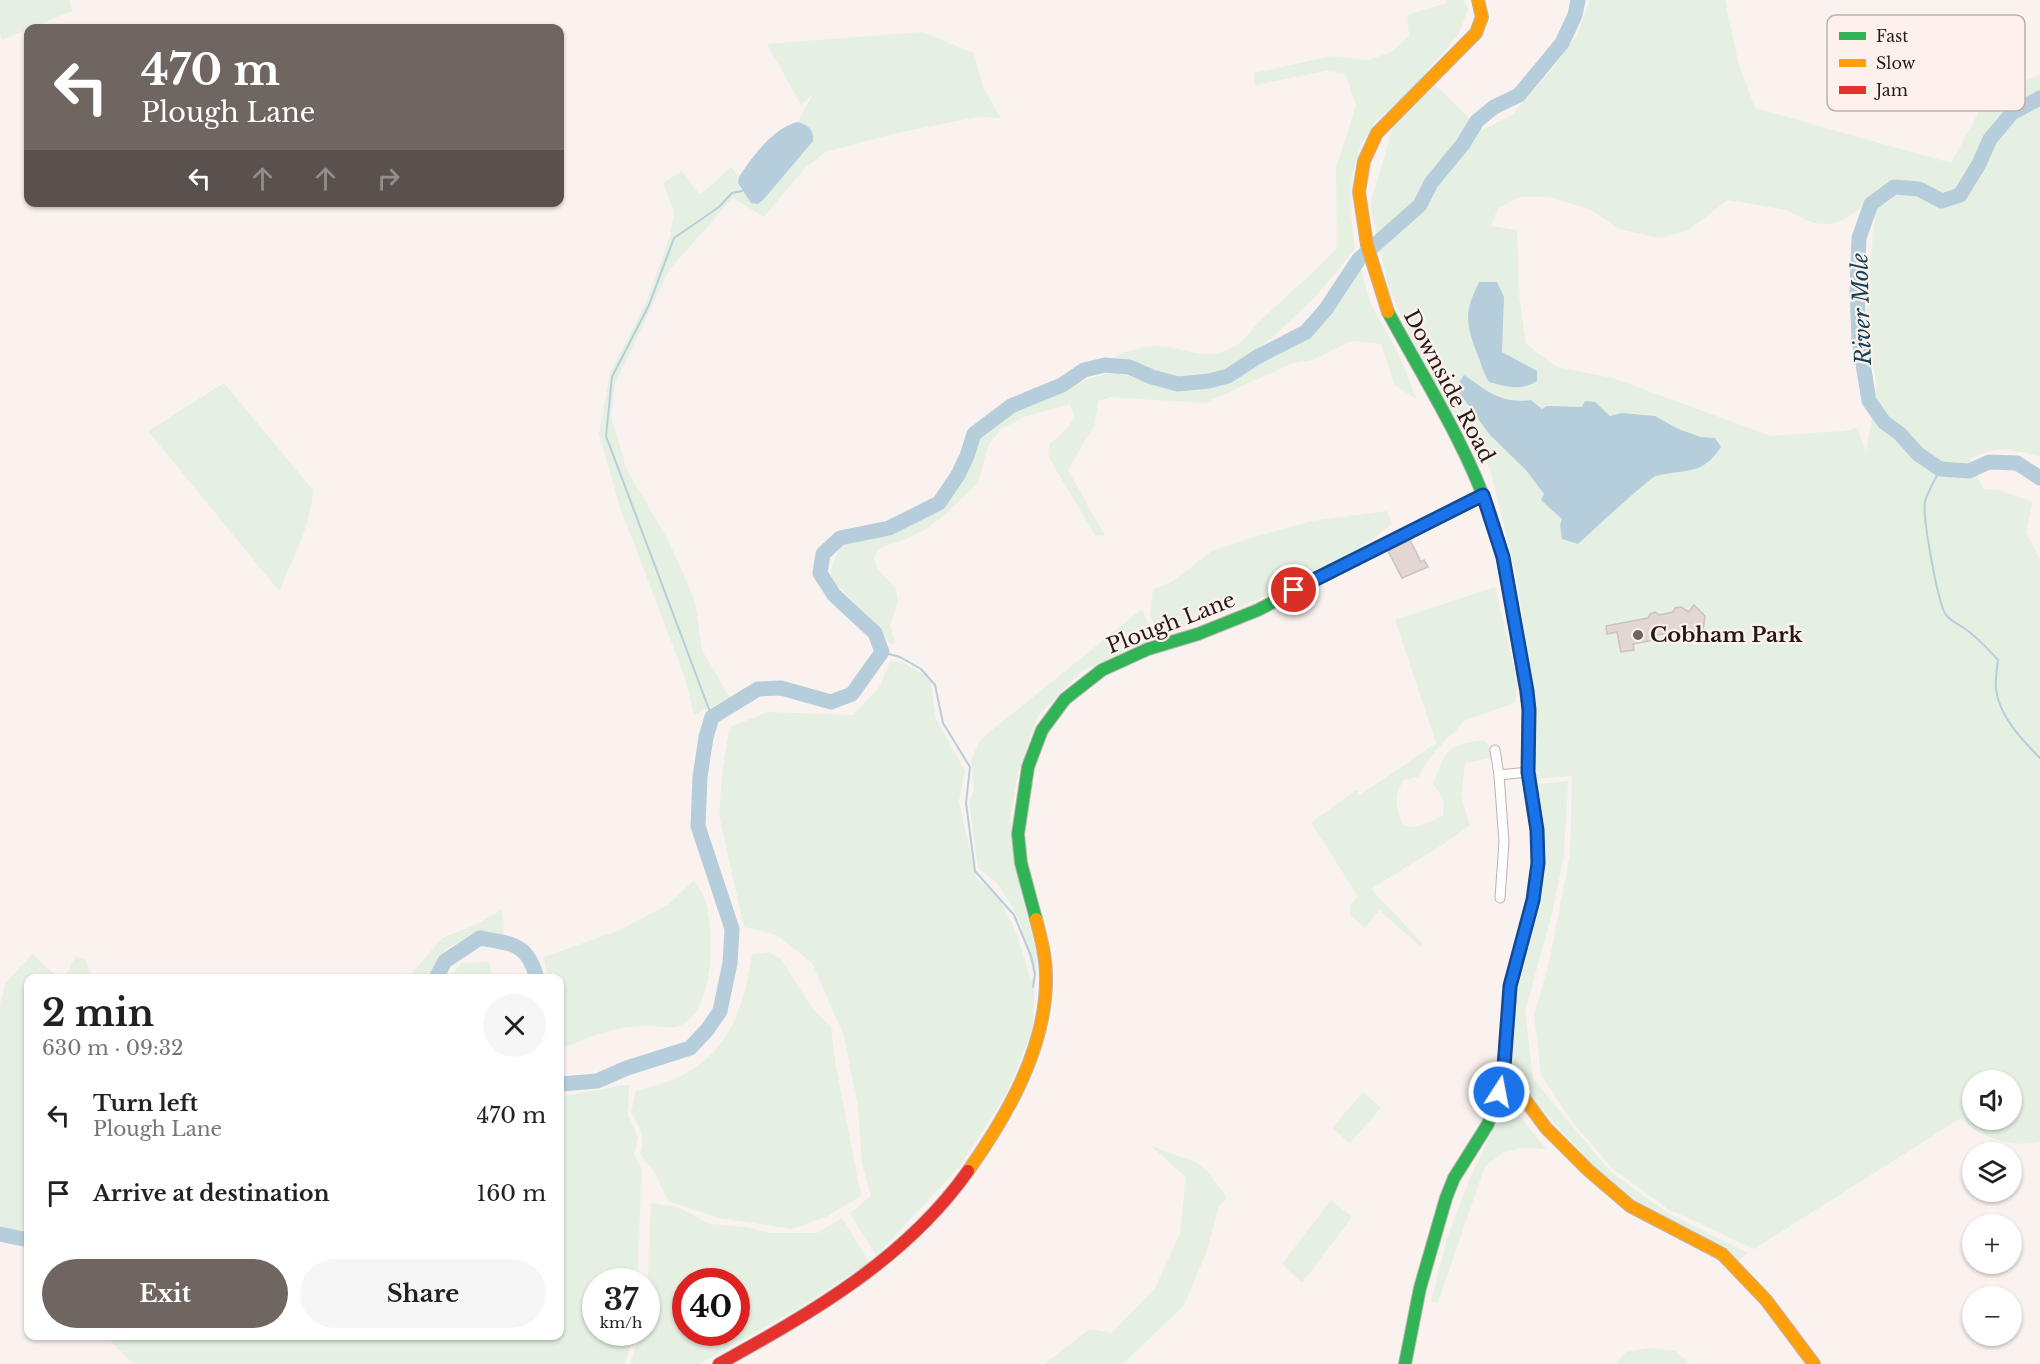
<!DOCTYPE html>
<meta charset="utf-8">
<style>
:root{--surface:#fff;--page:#f6f6f6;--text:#222;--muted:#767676;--accent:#706661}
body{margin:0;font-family:"Libre Baskerville",serif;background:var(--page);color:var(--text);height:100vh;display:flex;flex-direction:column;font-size:22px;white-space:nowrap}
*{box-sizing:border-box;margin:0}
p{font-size:20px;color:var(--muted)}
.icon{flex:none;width:33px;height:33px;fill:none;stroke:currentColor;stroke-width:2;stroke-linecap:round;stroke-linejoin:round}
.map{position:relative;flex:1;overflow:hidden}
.drawer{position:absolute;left:24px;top:974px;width:540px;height:366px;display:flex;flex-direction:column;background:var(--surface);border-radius:12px;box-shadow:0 2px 4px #0004}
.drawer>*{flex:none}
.guide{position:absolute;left:24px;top:24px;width:540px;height:183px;border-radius:12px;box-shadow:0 2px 4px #0004;background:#706661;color:#fff;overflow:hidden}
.controls{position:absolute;left:1962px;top:1070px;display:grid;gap:12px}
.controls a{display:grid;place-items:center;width:60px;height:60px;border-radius:50%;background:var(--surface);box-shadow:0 2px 4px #0004;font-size:30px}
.speed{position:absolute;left:582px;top:1268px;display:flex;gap:12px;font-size:30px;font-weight:700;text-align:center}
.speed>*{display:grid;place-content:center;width:78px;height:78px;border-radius:50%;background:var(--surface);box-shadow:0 2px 4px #0004;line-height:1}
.speed small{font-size:15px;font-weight:400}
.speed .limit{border:9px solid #d22;background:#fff;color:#111}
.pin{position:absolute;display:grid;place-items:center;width:51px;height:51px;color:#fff;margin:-26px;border:3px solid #fff;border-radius:50%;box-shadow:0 2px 6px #0007}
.me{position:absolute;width:66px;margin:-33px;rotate:11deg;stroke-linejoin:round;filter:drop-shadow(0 0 4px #0008)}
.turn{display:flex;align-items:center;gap:21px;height:126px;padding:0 18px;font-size:27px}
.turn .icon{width:78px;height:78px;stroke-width:2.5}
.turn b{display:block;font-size:42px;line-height:51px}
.lanes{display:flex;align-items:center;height:57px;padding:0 18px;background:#0003;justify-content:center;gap:30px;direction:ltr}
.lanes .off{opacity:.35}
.round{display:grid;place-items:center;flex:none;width:63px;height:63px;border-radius:32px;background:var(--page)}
.overview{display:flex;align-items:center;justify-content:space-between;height:102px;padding:0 18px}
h1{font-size:36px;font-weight:700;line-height:45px}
.primary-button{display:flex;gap:12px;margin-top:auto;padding:12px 18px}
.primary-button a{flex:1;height:69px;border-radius:36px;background:var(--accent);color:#fff;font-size:24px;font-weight:700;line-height:69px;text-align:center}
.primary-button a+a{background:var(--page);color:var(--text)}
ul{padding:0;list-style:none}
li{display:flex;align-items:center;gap:18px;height:78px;padding:0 18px}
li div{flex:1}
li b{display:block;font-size:22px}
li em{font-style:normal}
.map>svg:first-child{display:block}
</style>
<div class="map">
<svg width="2040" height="1364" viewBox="0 0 2040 1364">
<rect width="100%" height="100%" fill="#faf2ef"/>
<g fill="#e5f0e3" fill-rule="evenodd">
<polygon points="0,0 70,0 72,11 2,40 0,34"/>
<path d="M1447,0H1464L1468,10L1458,35L1410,91L1377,120L1361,145L1351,177V214L1355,249L1316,296L1274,336L1224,373L1197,379H1176L1114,357C1126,352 1139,347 1153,346C1176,345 1198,359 1221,352C1242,347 1249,331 1263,318C1288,295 1313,273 1337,249L1336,168L1356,105L1345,73L1326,71L1255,85L1254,73L1332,56L1368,60L1392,52L1409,36L1407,15L1446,3Z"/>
<path d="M1590,0H1725L1738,61L1755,108L1951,163L1979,112L2016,83L2040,75V457C2012,449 1997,445 1970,459L1983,489L1999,490L2033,502L2026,532L2040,559V1142C2009,1147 1984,1140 1961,1118L1754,1249L1668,1209L1613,1169L1574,1124L1541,1075L1534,1014L1548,967L1570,855L1572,776L1536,779L1529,662L1515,569L1490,469L1432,383L1389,289L1370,205L1393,126L1435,85L1482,130L1512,115L1551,70L1577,35ZM1520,197H1548L1589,209L1620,229L1659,238L1687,231L1728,200L1785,210L1814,223L1830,224L1844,220L1866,204L1876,209L1867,293L1868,342L1877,386L1866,452L1857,428L1845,431L1771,436L1613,378L1557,367L1526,344L1519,295L1517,230L1491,226L1498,208ZM1972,1080H2012V1119H1972Z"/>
<path d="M921,32C939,37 955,47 974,53L983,87L1001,118L977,117L892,134L826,152L805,168L764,217L733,198L669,270L615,384L611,415L626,468L668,540L684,575L695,602L702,650L730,698L694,715L685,678L620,507L599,434L610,373L647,301L670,236L674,211L663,183L682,171L700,195L731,167L739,177L738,183L742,191L764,199L791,166L810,127L798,122L813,94L801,105L767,44Z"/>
<polygon points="1360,265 1371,305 1399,354 1417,400 1394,384 1381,344 1351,341 1313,360 1293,363 1205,403 1111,397 1098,401 1095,424 1068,470 1105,536 1095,535 1049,458 1049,444 1066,430 1075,417 1070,404 1024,417 1001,429 988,446 978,483 945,515 926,529 904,540 882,547 876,552 874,560 877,568 896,589 898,602 890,626 895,642 892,645 870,619 830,578 833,563 841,545 936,512 960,481 977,439 995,424 1025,407 1090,378 1114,372 1164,387 1197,387 1230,381 1256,363 1312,334 1341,300"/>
<path d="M224,383L313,490C311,526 293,558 279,591L148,431Z"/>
<path d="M1387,511L1392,524C1378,535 1363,547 1347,556C1295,585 1217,620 1159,633L1150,616L1153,589L1170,583L1212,551L1251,538L1312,521Z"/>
<path d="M1495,587L1518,683L1515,703L1463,721C1458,730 1451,734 1444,742C1434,752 1424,764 1418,777L1404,780C1393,796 1396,806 1402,824C1417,832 1429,820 1443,816L1444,800L1433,784C1448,748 1445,745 1484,740L1492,750V758L1465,763L1461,795L1470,825L1442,845L1371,889L1423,944L1421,947L1379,910L1365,928L1351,915L1350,906L1358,896L1311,823L1356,790L1360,795L1436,743L1395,620Z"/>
<polygon points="1142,609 1155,639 1082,671 1038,716 1018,772 1010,820 1022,897 1037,954 1032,1032 1006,1094 960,1166 876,1256 850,1213 871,1196 862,1164 858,1108 844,1036 812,963 777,935 744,927 719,815 723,766 730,727 768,712 853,715 878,689 891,660 907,664 930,678 936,719 965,771 959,801 976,878 998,895 1018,937 1031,980 1034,976 1020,923 1011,905 997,883 978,868 969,801 974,791 971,759 981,739"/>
<polygon points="1568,781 1564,855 1553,910 1525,1012 1533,1079 1611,1172 1666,1212 1748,1253 1737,1262 1633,1204 1601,1175 1511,1074 1517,977 1532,935 1542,882 1543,818 1537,784"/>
<path d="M694,880C697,886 703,893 705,900C715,930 715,1013 679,1026C669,1029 654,1025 643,1026C612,1027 587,1037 560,1050V978H547L544,957L620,930L669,904Z"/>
<polygon points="502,910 504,936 481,932 447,948 427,978 408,978 442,938 473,926"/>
<path d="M769,952L781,959L812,1008L831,1027L836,1066L861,1196L828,1216L792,1229L719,1218L668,1201L655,1173L640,1154C646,1137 640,1127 631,1112L636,1091C648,1087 660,1085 672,1080C728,1057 744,1009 752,954Z"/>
<polygon points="32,954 59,978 28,978 28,1234 0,1225 0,1004 6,983"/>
<polygon points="76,956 85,960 93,978 64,978"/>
<polygon points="489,962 493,978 449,978 462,963"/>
<polygon points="623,1085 629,1085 628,1115 638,1137 634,1155 642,1169 637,1281 596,1281 596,1332 634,1332 625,1364 134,1364 106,1337 105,1335 560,1335 560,1097"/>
<polygon points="1363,1092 1381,1108 1350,1143 1332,1128"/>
<polygon points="1508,1101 1546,1149 1521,1148 1503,1153 1485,1166 1438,1303 1431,1301 1447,1238 1474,1168"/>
<polygon points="1151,1146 1195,1162 1207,1171 1227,1198 1219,1206 1206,1253 1184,1305 1123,1364 1044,1364 1090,1329 1112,1333 1155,1288 1180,1234 1186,1177"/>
<polygon points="1331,1200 1352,1217 1302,1283 1282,1264"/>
<path d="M651,1203L678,1207L709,1224L746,1227L770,1233H817L842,1218L869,1262L801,1307L699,1364H630L640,1332H646ZM686,1281H736V1332H686Z"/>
<polygon points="1650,1348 1675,1351 1686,1360 1686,1364 1615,1364 1626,1352"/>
</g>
<g fill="#b6cedc">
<path d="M798,122C808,126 814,128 813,141L764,199L758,204L751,203L738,183L739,177C752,157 774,127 798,122Z"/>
<path d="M1479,282H1497L1504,297L1502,352L1537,371V381C1521,391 1507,387 1489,382C1483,372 1481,363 1476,351C1465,321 1465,311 1479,282Z"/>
<path d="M1464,375C1488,391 1500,404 1531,400L1542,409L1547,406L1582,407L1585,401L1595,402L1610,416L1622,413L1655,416L1678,429L1701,437L1715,438L1721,447C1701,477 1686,468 1656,476C1649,478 1589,534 1578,544L1562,539L1560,525L1562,519L1541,500L1544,494L1526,470L1489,434L1456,388Z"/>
</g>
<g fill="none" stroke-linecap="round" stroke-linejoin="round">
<g stroke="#b6cedc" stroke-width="2">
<path d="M1940,469C1936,478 1926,495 1925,502C1922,516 1938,604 1946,615C1951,621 1958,624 1964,628C1977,637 1988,649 1998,660C1997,670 1995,680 1996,689C1999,716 2022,740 2040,758"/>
<polyline points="882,652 900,657 921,669 935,685 943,723 970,767 966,803 975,871 1014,915 1031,956 1035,974 1033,987"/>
<polyline points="712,717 606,436 612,377 649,305 674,238 719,207 732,193 742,191"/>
</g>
<g stroke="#b6cedc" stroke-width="15">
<polyline points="2040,98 2012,113 1990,139 1979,164 1960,195 1942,201 1919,189 1894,187 1871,204 1859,238 1857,289 1859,339 1869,401 1884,422 1900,434 1918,454 1940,469 1969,471 1989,462 2017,463 2040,478"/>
<path d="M436,978L445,961L480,938C513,944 527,943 537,978"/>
<polyline points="560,1084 597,1081 627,1068 690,1048 707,1030 720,1011 730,963 732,929 698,826 700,777 706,737 712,717 758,689 781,688 831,702 852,694 882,652 875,633 834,595 820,573 823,554 840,538 889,528 939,503 958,475 967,456 974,434 1011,406 1062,385 1084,370 1105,365 1129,367 1152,377 1178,384 1209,381 1228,376 1257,357 1306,332 1326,309 1359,259 1420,205 1431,183 1463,144 1477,121 1494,107 1519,95 1562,43 1575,15 1578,0"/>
<polyline points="0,1234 28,1240"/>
</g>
</g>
<g fill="#e2d7d3" stroke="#cbc2be" stroke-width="1.5">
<polygon points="1410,540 1421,562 1424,560 1428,567 1402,578 1388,551"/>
<polygon points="1694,605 1705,616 1703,630 1700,632 1691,630 1689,633 1680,635 1679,630 1653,636 1654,640 1633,644 1634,650 1621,652 1617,632 1607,634 1606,626 1648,618 1650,614 1655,612 1659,615 1673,612 1675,608 1681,607 1689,612"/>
</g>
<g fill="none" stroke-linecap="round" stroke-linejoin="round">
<g stroke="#beb4b1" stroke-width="11">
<g id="street">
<polyline points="1495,750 1499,775 1528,772"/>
<polyline points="1499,775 1504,842 1500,898"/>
</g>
</g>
<g stroke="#beb4b1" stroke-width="14">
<g id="fast">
<path d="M1388,312C1424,379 1468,447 1492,520C1505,559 1511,600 1518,641"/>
<polyline points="1036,919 1021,863 1018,834 1028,767 1042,730 1065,699 1102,670 1148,649 1198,634 1258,610 1323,576"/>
<polyline points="1405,1364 1420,1288 1446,1198 1454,1178 1488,1124 1503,1075 1511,984"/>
</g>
</g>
<g stroke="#beb4b1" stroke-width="14">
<g id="slow">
<polyline points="1388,312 1367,245 1359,192 1364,161 1377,133 1476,33 1482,17 1478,0"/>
<polyline points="1511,984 1533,901 1538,863 1537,830 1528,772 1529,710 1518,641"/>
<polyline points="1503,1075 1515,1086 1546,1128 1588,1170 1630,1206 1722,1254 1766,1300 1814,1364"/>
<path d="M968,1171C1007,1116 1047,1047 1046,977C1046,957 1041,938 1036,919"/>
</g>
</g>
<g stroke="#beb4b1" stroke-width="14">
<g id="jam">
<polyline points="1323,576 1483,495"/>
<path d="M719,1364C811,1313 906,1259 968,1171"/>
</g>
</g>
<use href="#street" stroke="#fefdfd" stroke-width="9"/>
<use href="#fast" stroke="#30b455" stroke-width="12"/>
<use href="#slow" stroke="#ff9f0a" stroke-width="12"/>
<use href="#jam" stroke="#e5322d" stroke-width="12"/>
</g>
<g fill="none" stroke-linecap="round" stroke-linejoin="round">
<g stroke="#114b97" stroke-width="15">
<polyline id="route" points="1294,590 1483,495 1503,557 1527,691 1529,710 1528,772 1537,830 1538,863 1533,900 1510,986 1504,1067 1499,1092"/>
</g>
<use href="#route" stroke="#1a73e8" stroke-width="10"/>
</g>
<circle fill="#706661" stroke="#fef1eb" stroke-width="2" cx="1638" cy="635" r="6"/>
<g text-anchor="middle" stroke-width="4.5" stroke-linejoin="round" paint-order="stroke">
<g font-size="21" fill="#251a14" stroke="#fef1eb">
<text transform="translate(1449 386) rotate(62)" y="7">Downside Road</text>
<text transform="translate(1171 623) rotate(-21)" y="7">Plough Lane</text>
</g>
<g font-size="21" font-weight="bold" fill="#251a14" stroke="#fef1eb" text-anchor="start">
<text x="1650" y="642">Cobham Park</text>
</g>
<g font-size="22" font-style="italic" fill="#104359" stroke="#fef1eb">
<text transform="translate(1861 309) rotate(-92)" y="8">River Mole</text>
</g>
</g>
<rect x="1827" y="15" width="198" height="96" rx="9" fill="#fef1eb" stroke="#bdb0aa" stroke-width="1.5"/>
<rect x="1839" y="32" width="27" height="8" fill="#30b455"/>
<rect x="1839" y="59" width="27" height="8" fill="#ff9f0a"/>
<rect x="1839" y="86" width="27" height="8" fill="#e5322d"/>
<g font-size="16" fill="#251a14">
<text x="1876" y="42">Fast</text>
<text x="1876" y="69">Slow</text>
<text x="1876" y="96">Jam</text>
</g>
</svg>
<div class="controls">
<a><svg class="icon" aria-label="sound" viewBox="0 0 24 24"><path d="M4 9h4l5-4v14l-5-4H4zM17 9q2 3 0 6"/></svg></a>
<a><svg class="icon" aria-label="layers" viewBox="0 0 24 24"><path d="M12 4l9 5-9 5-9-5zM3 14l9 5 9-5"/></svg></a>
<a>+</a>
<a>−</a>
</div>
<div class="speed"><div>37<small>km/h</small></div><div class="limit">40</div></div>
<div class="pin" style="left:1294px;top:590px;background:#d93025"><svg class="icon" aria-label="arrive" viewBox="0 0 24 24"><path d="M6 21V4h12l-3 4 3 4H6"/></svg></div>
<svg class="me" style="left:1499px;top:1092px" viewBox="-20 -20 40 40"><circle r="17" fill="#1a73e8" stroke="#fff" stroke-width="3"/><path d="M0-11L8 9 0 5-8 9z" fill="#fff"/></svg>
<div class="guide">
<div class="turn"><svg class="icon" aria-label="left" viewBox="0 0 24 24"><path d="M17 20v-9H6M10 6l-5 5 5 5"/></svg><div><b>470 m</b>Plough Lane</div></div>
<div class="lanes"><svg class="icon" aria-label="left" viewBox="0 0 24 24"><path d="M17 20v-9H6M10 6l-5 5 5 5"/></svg><svg class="icon off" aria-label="ahead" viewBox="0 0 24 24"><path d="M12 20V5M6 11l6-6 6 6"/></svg><svg class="icon off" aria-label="ahead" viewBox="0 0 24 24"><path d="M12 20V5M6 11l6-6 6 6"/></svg><svg class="icon off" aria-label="right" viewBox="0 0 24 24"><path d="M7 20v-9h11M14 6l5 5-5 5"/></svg></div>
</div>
<section class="drawer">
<div class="overview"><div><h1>2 min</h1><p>630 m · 09:32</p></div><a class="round"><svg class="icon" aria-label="close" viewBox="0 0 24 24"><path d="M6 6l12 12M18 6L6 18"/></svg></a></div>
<ul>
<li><svg class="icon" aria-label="left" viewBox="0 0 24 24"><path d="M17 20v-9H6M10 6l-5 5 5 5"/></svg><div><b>Turn left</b><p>Plough Lane</p></div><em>470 m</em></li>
<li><svg class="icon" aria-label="arrive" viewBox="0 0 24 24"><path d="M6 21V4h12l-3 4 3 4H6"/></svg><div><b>Arrive at destination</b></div><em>160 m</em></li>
</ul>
<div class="primary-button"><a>Exit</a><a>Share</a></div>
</section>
</div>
